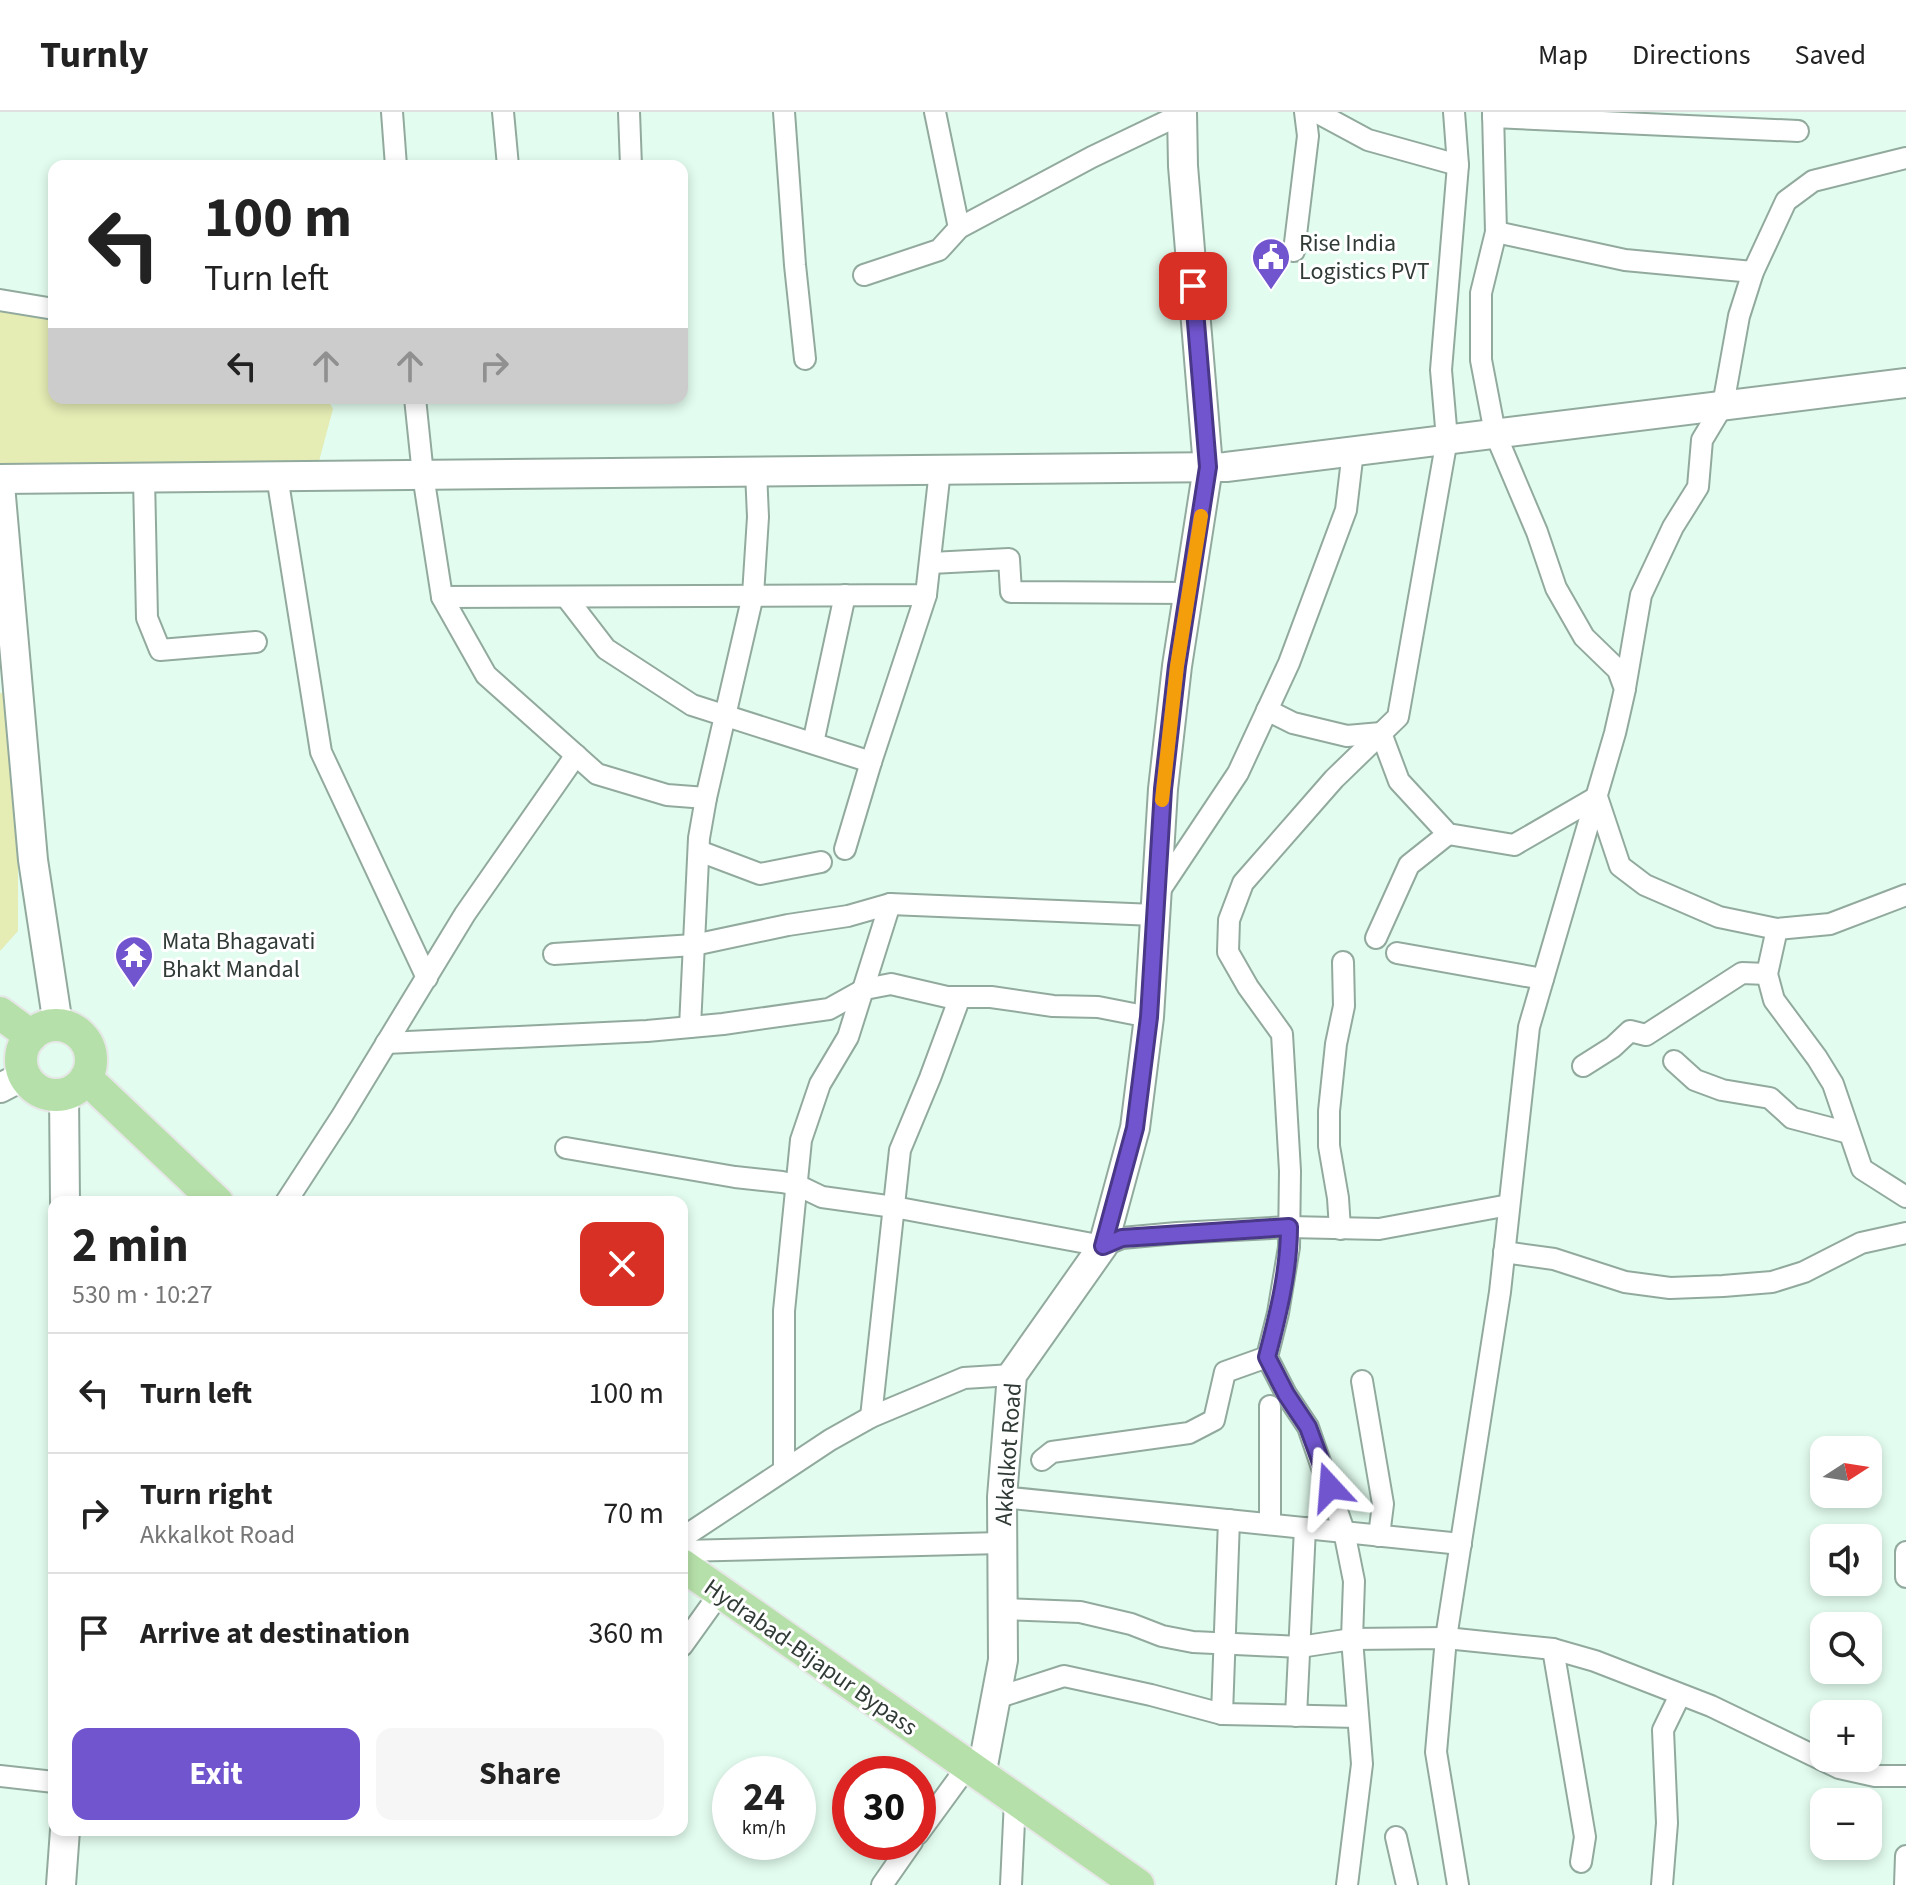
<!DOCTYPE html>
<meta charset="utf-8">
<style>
:root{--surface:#fff;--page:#f6f6f6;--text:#222;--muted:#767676;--line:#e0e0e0;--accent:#7155cf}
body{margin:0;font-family:"Source Sans 3",sans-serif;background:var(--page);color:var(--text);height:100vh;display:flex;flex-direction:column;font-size:30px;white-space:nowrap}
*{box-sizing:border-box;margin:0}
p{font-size:26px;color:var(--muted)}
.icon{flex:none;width:44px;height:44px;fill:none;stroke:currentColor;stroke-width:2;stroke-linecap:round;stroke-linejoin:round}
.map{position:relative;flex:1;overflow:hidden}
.details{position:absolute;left:48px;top:1084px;width:640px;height:640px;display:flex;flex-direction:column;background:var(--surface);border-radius:16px;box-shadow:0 4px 12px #0003}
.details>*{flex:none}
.hud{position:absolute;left:48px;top:48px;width:640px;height:244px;border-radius:16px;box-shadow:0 4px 12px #0003;background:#fff;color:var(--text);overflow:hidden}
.needle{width:52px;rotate:78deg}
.buttons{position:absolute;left:1810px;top:1324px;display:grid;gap:16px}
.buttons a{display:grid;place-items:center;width:72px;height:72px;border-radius:16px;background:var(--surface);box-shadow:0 4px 12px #0003;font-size:40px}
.speed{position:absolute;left:712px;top:1644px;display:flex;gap:16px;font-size:40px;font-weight:700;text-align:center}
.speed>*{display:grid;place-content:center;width:104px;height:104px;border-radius:50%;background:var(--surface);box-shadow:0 4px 12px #0003;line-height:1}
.speed small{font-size:20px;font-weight:400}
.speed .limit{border:12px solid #d22;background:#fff;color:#111}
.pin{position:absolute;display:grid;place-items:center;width:68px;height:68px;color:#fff;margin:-34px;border-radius:16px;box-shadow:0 4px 12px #0006}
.me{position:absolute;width:88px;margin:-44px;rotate:341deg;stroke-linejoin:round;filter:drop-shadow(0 0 6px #0008)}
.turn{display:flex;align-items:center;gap:28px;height:168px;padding:0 24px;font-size:36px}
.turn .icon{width:104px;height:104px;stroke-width:2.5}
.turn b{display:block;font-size:56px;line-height:68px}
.lanes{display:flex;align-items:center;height:76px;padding:0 24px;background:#0003;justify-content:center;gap:40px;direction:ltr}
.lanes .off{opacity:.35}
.round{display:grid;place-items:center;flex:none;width:84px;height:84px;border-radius:16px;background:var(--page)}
.headline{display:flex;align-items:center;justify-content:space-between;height:136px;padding:0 24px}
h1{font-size:48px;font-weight:700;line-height:60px}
.button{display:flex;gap:16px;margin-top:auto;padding:16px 24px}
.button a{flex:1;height:92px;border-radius:16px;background:var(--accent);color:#fff;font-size:32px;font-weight:700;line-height:92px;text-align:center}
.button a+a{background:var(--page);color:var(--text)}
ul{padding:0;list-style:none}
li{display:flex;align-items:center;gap:24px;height:120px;padding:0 24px;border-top:2px solid var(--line)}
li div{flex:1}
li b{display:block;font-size:30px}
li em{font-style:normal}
header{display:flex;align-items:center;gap:48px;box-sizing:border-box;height:112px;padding:0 40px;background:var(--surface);border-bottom:2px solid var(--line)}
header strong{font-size:38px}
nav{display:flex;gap:44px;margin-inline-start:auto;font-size:28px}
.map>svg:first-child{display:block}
</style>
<header>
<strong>Turnly</strong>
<nav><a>Map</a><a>Directions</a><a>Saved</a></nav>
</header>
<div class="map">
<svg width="1906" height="1773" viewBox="0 0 1906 1773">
<rect width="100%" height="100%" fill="#e2fcef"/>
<g fill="#e5ecb4">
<polygon points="0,188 54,197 54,286 327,286 333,297 315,364 0,367"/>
<polygon points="18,579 18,819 0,839 0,581"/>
</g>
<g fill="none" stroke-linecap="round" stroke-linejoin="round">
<g stroke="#92aa9e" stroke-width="24">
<g id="street">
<polyline points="392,0 396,54"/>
<polyline points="503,0 508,54"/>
<polyline points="629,0 631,54"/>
<polyline points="784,0 795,153 805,247"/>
<polyline points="935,0 959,116"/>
<polyline points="1316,0 1368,28 1458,53"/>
<polyline points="1493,5 1798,19"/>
<polyline points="1496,120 1625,148 1753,160"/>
<polyline points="1294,139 1308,24 1305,0"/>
<polyline points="864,163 939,138 959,116 1092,45 1186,0"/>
<polyline points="0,188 54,197"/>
<polyline points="415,286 423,363 442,485 486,563 597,662 667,683 706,686"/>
<polyline points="277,364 321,640 427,866"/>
<polyline points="144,366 147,506 160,538 256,530"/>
<polyline points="931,451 1009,447 1011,480 1189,481"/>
<polyline points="442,485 926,483 940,358"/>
<polyline points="566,485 606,537 692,593 871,650 926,483"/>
<polyline points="1625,576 1641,483 1673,415 1698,375 1702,328 1723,293 1739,204 1753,160 1786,89 1813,69 1906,46"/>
<polyline points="1267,598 1293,611 1347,624 1381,621 1399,669 1448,722 1514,733 1597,685 1620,754 1645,773 1719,805 1777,817 1830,812 1906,783"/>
<polyline points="813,631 845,483"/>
<polyline points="845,737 871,650"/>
<polyline points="699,739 760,762 821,750"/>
<polyline points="1158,781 1238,661 1289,551 1346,398 1353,339"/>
<polyline points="1777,817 1767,862 1774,888 1817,946 1833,972 1862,1057 1906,1085"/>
<polyline points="1376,826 1409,753 1448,722"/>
<polyline points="1397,841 1543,867"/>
<polyline points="554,842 694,833 788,813 848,804 890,792 1155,803"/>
<polyline points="690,915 699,726 706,686 753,483 758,405 756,359"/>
<polyline points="386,931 647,919 723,912 829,897 865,877 891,872 947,885 991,885 1053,894 1098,895 1149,905"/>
<polyline points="1674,949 1695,968 1722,978 1770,986 1792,1006 1849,1021"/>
<polyline points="1583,954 1613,935 1630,919 1646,923 1742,861 1767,862"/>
<polyline points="566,1036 735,1065 782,1070 797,1073 822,1085 894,1095 1103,1134 1122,1126 1177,1121 1289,1115 1379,1117 1509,1093"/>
<polyline points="286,1090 342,1004 465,802 576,643"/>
<polyline points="1340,1117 1338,1086 1329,1034 1329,999 1336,932 1344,894 1343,850"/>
<polyline points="1504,1140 1554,1147 1625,1170 1670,1176 1723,1174 1772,1170 1804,1160 1861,1131 1906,1121"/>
<polyline points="1362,1269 1383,1392 1379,1424"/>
<polyline points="871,1305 900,1038 930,966 960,885"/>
<polyline points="1042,1348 1052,1340 1189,1321 1214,1308 1225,1260 1267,1245"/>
<polyline points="784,1358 784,1199 801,1028 820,972 848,925 890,792"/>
<polyline points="1002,1385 1461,1432"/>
<polyline points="1270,1412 1270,1294"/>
<polyline points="682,1426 830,1328 871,1305 964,1266 1012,1263"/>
<polyline points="682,1439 1001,1431"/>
<polyline points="1906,1440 1906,1465"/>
<polyline points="1002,1497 1080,1500 1131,1512 1162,1524 1193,1530 1300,1535 1352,1527 1446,1526 1553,1537 1595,1549 1711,1594 1839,1656 1875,1664 1906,1664"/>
<polyline points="682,1534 720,1481"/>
<polyline points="1553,1537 1585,1725 1581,1750"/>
<polyline points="996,1586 1064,1564 1151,1583 1222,1602 1358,1605"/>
<polyline points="1222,1602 1229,1408"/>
<polyline points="1296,1604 1305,1416"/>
<polyline points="0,1664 54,1670"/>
<polyline points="918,1722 967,1655"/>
<polyline points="1396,1725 1407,1773"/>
<polyline points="882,1773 912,1730"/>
<polyline points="1011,1773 1015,1688"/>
<polyline points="1347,1773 1362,1652 1352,1527 1354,1469 1344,1419 1308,1315 1286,1282 1267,1245 1278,1201 1289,1135 1290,1059 1282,922 1248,875 1228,840 1229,808 1243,771 1334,667 1398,605 1447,327 1441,258 1458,53 1454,0"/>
<polyline points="1458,1773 1436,1640 1446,1526 1500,1180 1529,915 1615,621 1625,577 1618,558 1584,525 1556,476 1537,420 1495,321 1481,248 1481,181 1496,120 1493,0"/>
<polyline points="1662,1773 1667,1711 1663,1618 1680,1583"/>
<polyline points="1905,1773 1906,1744"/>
</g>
</g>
<g stroke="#92aa9e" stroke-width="32">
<g id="secondary">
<polyline points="0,367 1226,355 1906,271"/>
<polyline points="0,373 33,748 58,913"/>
<polyline points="0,976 25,963"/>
<polyline points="64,982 65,1090"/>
<polyline points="981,1664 1003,1548 1002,1385 1012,1263 1103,1134 1135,1016 1149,905 1163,677 1177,554 1208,355 1183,54 1182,0"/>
<polyline points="61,1773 65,1718"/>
</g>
</g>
<g stroke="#e6e7e7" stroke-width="36">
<g id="primary">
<polyline points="0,901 31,924"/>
<circle cx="56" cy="948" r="35"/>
<polyline points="86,966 217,1090"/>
<polyline points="682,1453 1138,1773"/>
</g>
</g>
<use href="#street" stroke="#fff" stroke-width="20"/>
<use href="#secondary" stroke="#fff" stroke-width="28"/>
<use href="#primary" stroke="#b6e0a9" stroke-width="32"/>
</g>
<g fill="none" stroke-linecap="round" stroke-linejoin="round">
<g stroke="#493787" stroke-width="20">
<path id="route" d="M1193,174L1208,355L1177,554L1163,677L1149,905L1135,1016L1103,1134L1122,1126L1289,1115C1289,1159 1278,1203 1267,1245L1286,1282L1308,1315L1330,1375"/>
</g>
<use href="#route" stroke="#7155cf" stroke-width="14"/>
<polyline stroke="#f59e0b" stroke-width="14" points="1162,688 1177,554 1201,404"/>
</g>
<defs>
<g id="civic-pin" transform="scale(2)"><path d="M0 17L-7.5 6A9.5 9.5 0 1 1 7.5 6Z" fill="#7155cf" stroke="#fff"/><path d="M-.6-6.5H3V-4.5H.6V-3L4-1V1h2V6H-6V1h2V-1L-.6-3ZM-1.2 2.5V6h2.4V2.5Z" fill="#fff"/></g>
<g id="temple-pin" transform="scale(2)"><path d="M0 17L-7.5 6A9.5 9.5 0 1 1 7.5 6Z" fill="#7155cf" stroke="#fff"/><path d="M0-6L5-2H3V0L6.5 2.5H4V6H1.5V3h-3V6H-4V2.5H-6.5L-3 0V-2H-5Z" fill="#fff"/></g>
</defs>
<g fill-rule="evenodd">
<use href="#civic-pin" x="1271" y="145"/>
<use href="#temple-pin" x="134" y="843"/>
</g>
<g text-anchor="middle" stroke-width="6" stroke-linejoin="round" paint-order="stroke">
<g font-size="24" fill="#313b36" stroke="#fff" text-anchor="start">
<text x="1299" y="139">Rise India<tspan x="1299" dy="28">Logistics PVT</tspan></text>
<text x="162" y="837">Mata Bhagavati<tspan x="162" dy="28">Bhakt Mandal</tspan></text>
</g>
<g font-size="24" fill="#313b36" stroke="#fff">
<text transform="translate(1008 1342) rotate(-86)" y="8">Akkalkot Road</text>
<text transform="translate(811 1545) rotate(35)" y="8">Hydrabad-Bijapur Bypass</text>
</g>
</g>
</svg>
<div class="buttons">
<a><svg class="needle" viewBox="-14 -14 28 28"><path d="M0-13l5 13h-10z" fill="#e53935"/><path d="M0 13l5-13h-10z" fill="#767676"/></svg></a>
<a><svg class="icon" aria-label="sound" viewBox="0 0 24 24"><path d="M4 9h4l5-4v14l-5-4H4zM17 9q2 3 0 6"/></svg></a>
<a><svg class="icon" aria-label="search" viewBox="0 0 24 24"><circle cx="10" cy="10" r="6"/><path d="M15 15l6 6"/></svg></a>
<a>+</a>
<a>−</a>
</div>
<div class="speed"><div>24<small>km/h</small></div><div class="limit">30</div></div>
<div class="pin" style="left:1193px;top:174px;background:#d93025"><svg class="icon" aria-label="arrive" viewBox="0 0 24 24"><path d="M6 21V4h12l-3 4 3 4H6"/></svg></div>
<svg class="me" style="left:1330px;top:1375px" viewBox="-20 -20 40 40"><path d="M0-17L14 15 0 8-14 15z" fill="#7155cf" stroke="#fff" stroke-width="4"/></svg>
<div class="hud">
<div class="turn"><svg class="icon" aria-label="left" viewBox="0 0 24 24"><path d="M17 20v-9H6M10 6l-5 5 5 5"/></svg><div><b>100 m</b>Turn left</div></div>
<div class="lanes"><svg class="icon" aria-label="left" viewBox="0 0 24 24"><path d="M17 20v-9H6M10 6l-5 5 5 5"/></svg><svg class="icon off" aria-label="ahead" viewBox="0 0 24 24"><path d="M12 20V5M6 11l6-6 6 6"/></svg><svg class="icon off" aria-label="ahead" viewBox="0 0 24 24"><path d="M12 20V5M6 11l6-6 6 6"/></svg><svg class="icon off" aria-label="right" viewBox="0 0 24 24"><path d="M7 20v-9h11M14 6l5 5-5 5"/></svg></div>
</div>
<section class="details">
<div class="headline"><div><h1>2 min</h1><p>530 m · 10:27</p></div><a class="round" style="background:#d93025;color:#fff"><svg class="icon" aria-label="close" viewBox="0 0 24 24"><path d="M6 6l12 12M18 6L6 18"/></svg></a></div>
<ul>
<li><svg class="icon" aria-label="left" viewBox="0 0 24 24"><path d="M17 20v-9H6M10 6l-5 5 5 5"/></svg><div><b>Turn left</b></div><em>100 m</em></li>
<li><svg class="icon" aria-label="right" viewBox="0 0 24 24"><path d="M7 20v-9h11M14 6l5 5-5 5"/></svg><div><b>Turn right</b><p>Akkalkot Road</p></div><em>70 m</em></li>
<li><svg class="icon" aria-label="arrive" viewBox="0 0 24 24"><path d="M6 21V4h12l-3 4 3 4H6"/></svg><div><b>Arrive at destination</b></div><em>360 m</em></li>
</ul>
<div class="button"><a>Exit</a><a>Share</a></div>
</section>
</div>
